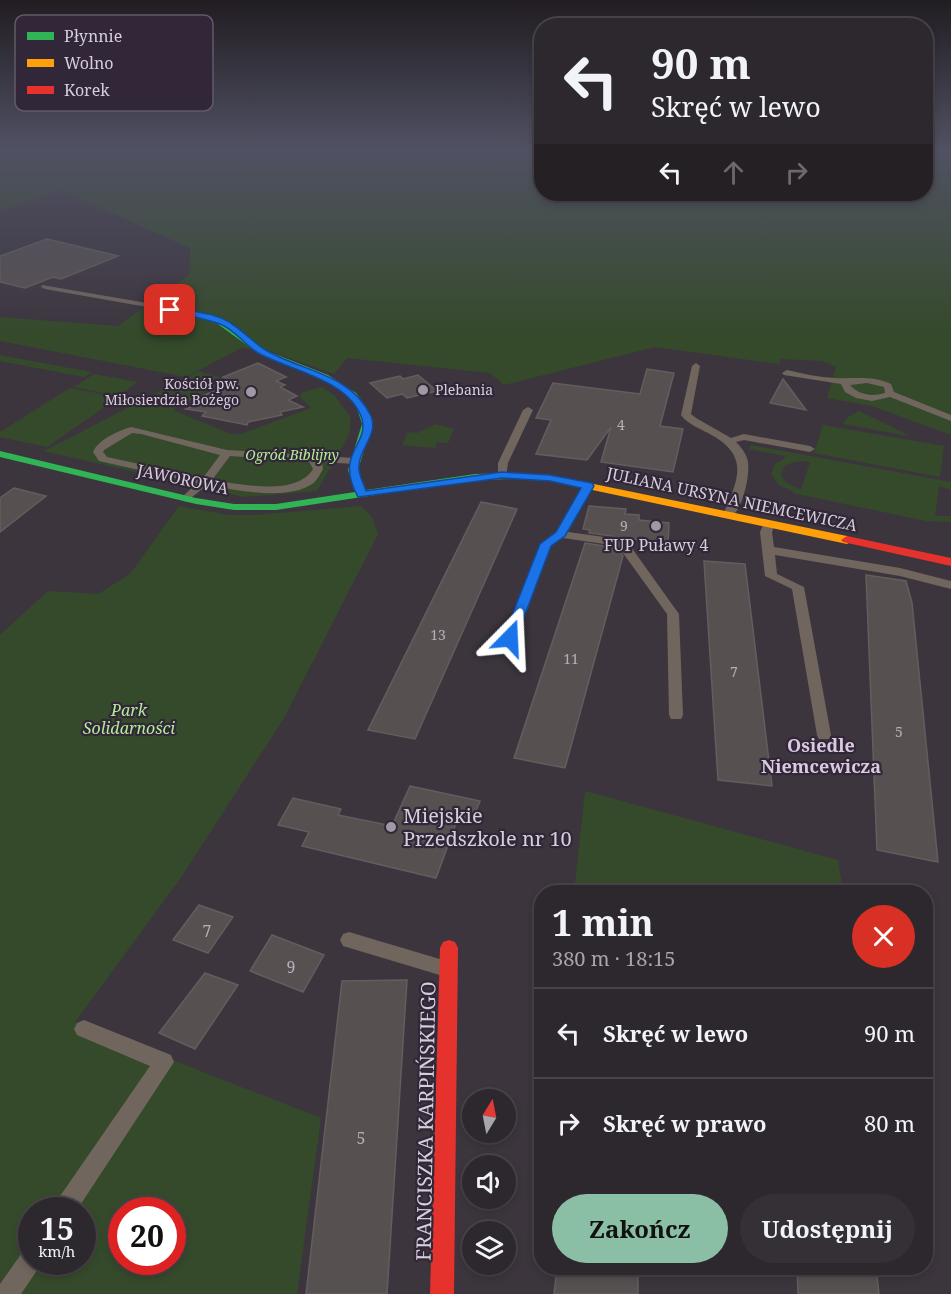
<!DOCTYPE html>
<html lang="pl">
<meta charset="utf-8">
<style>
:root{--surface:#2d282e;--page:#353036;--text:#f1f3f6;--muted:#a7a6aa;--line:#48444a;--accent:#8abfa5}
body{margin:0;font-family:"Noto Serif",serif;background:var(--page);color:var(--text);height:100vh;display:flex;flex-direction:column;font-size:22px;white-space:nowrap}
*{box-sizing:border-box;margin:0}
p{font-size:20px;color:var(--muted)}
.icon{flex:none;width:33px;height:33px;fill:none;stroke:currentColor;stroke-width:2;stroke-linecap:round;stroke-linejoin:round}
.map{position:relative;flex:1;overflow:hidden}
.sheet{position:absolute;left:534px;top:885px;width:399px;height:390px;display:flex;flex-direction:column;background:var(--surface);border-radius:24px;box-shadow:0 3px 9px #0003,0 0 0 2px var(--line)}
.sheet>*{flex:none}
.banner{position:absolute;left:534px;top:18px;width:399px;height:183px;border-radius:24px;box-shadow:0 3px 9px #0003,0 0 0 2px var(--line);background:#2d282e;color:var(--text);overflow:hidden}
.needle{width:39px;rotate:10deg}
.fabs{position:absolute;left:462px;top:1089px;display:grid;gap:12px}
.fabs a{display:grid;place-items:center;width:54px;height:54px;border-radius:50%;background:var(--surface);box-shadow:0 3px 9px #0003,0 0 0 2px var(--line);font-size:30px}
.speed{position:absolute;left:18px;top:1197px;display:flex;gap:12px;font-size:30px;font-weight:700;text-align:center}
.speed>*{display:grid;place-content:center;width:78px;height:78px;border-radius:50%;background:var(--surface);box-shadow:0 3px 9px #0003,0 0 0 2px var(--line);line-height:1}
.speed small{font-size:15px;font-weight:400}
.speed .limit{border:9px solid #d22;background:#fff;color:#111}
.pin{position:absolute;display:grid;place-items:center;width:51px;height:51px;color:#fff;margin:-26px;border-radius:12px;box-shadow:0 3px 9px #0006}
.me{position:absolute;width:66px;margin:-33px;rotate:21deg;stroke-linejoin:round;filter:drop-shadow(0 0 4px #0008)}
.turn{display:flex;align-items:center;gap:21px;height:126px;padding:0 18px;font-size:27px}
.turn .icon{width:78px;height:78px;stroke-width:2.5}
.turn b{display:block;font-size:42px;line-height:51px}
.lanes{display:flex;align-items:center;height:57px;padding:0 18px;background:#0003;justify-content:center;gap:30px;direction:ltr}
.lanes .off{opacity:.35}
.round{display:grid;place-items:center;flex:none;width:63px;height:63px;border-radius:32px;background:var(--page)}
.summary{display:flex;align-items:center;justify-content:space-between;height:102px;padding:0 18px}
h1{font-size:36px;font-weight:700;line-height:45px}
.cta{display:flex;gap:12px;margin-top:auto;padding:12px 18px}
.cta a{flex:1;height:69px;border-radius:36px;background:var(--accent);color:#111;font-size:24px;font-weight:700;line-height:69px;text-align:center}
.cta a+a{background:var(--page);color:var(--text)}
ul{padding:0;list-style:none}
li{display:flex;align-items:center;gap:18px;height:90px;padding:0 18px;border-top:2px solid var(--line)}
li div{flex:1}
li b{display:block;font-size:22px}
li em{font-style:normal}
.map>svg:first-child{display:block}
</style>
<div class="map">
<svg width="951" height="1294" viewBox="0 0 951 1294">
<rect width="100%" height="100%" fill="#3c353e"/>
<g fill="#354a2b" fill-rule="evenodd">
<polygon points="0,151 541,151 542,194 926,194 926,151 951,151 951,435 872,406 827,398 836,367 822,361 781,359 779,364 655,347 504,385 490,373 347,358 334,374 270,351 241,348 186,377 0,341 0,317 118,326 189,275 190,248 62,191 0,210"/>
<polygon points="0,355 91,372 84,377 0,361"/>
<polygon points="199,371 228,380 173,410 231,434 241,434 311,408 300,397 303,392 322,387 335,396 351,418 349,435 317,491 244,497 44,451"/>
<polygon points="94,374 138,382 118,396 74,387"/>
<polygon points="70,388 119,397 47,447 0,437 0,432"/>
<polygon points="859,411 908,435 914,437 843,424 848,417"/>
<polygon points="436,424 454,429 448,443 437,442 435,448 402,445 408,432 417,433"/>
<polygon points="823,425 944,446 940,477 814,453"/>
<path d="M751,445L951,482V490L939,486L935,516H951V522L926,521L797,494L779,485L771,474L775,464L784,459L785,456L749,449ZM802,461L810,462L801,490L787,483L781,475C782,464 793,462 802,461Z"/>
<path d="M179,506L229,515H253L361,506L372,517L378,534L284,718L180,879L75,1022L321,1118L297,1294H0V635L48,591L98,594L130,574ZM32,1210H82V1262H32ZM122,1210H172V1262H122Z"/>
<polygon points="585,791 838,860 843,892 574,892"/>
</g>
<g fill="#565051" stroke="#645d5d" stroke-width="1.5">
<polygon points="47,239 118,256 61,279 53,277 25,288 0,282 0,256"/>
<polygon points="258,363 286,377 276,381 285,385 280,387 297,396 288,400 303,407 280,412 282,415 248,422 247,425 202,416 206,412 186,409 206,401 199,397 224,387 220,386 232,381 223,377"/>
<polygon points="647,369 674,373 660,426 683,429 673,472 601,462 611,427 587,460 536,454 551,420 536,418 553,383 640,394"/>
<polygon points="418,375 437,391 407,398 402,394 387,398 370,383 400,376 403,379"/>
<polygon points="783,379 806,410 770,403"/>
<polygon points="14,488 46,496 0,532 0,498"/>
<polygon points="481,502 517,509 415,739 368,730"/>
<polygon points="589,506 626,509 625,514 639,515 639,520 669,523 668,544 589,533 590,530 583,529"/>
<polygon points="585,543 617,548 623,556 565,768 514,758"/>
<polygon points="704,561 745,564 772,786 718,780"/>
<polygon points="866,575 906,581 912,603 938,862 877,850"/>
<polygon points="410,786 480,801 472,821 458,818 436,878 302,846 309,832 278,825 293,798 341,809 338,815 392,826"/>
<polygon points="199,905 233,917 208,953 173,940"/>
<polygon points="272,935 324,955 303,992 250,971"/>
<polygon points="205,973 238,985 195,1049 159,1033"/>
<polygon points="407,980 387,1294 306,1294 342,981"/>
<polygon points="557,1268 638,1268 638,1294 554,1294"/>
<polygon points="797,1268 876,1268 879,1294 798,1294"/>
</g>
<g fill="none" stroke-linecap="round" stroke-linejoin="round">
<g fill="#71665d" fill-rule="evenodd">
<polygon points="42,285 147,303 151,305 147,307 45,289 41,287"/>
<path d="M696,363L700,366L691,414L696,418L731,438L744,434L810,446L815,449L810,452L744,440L736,442C741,447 745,452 747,458C752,471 742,514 729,518L723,515C739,478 750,455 708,433C698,428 688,424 681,415L692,366Z"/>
<path d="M787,370C803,374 819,377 835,378C855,379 872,375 891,384L894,392L951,415V421L890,397L872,401L856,398L845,392L841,384L784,375L782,373ZM867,383L884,387L885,393C872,397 859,395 850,385Z"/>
<polygon points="528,407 533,410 508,463 506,477 498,477 498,463 523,410"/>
<path d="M131,427L227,450L354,458L359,461L354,464L322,462L323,469C320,474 317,481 312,484C287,501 235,490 207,485L186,502L180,499L197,483L99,461L93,452C99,439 118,431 131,427ZM132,433L141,434L220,455L203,478L107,457L103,452L104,450ZM230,456L309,461L313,469C296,497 240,484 212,480Z"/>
<polygon points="588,483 593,486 568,532 626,540 679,614 683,715 681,719 671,719 669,715 667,614 618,546 563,538 551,546 517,638 510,642 503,638 540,544 556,532 583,486"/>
<polygon points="769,520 775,523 772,532 774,547 900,568 951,581 951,589 900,576 775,555 777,574 804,587 831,735 829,739 819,739 817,735 792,589 765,576 760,532 765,521"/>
<polygon points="349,932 443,960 450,962 452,968 450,974 443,976 343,946 340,940 343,934"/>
<polygon points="84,1020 171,1055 174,1062 77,1210 53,1210 56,1202 150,1066 77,1035 74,1029 77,1023"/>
<polygon points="32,1247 32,1262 42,1262 40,1266 21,1294 0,1294 0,1284 24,1250"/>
</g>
<polygon fill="#30b455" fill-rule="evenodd" points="144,303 221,318 265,350 328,375 356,393 367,408 372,424 358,470 366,490 475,474 513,473 518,476 513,479 475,480 276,510 234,510 196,504 0,457 0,451 196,498 234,504 276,504 355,492 348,470 362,424 357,408 350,397 322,379 259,354 215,322 144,307"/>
<polygon fill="#ff9f0a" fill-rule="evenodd" points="513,473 550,475 847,536 853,540 847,544 550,481 509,478 508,476"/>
<g fill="#e5322d" fill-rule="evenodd">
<polygon points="847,536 951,558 951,566 843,542 841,540"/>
<polygon points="449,940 455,942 458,948 454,1294 430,1294 440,948 443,942"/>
</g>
</g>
<linearGradient id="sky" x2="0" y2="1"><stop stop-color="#211d22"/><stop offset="0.45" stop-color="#505163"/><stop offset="1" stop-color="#505163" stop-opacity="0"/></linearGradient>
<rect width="951" height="333" fill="url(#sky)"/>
<path fill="#1a73e8" stroke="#114b97" stroke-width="1.5" d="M170,307C189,311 215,312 232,324C243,331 253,342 264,349C301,372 350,372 371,416C379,435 357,451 359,469C359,476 364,484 366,491L502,472L550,475L592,483L594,486L565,536L551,546L515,641L510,642L503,638L540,544L556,532L581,488L550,481L502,478L358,497C334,453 369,446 362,419C350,380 292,371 260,354C246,347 236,330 220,324C203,318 185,315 167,311L166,310Z"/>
<g fill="#a098a3" stroke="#322738" stroke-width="2">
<circle cx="423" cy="390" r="6"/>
<circle cx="251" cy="392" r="6"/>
<circle cx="656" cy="526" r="6"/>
<circle cx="391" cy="827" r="6"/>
</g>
<g text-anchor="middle" stroke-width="4.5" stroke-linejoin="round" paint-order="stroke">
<g font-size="14" fill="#d6ced9" stroke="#322738" text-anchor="end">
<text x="239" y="389">Kościół pw.<tspan x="239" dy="16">Miłosierdzia Bożego</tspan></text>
<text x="435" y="395" text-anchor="start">Plebania</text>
</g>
<g font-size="14" fill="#b6aeb7">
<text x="621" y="430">4</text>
<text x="624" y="531">9</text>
<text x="438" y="640">13</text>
<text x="571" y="664">11</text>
<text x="734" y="677">7</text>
<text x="899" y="737">5</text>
</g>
<g font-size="14" font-style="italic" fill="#b1ed96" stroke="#322738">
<text x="292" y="460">Ogród Biblijny</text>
</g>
<g font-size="16" fill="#d6ced9" stroke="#322738">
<text transform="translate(183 479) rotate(12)" y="6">JAWOROWA</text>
<text transform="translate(732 499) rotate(12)" y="6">JULIANA URSYNA NIEMCEWICZA</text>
</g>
<g font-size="16" fill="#d6ced9" stroke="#322738">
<text x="656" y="551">FUP Puławy 4</text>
</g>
<g font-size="16" font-style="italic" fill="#b1ed96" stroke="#322738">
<text x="129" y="716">Park<tspan x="129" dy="18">Solidarności</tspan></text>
</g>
<g font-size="16" fill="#b6aeb7">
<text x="207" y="937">7</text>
<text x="291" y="973">9</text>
<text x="361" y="1144">5</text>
</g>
<g font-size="18" font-weight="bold" fill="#d9cae0" stroke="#322738">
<text x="821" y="752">Osiedle<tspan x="821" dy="21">Niemcewicza</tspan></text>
</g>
<g font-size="20" fill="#d6ced9" stroke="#322738" text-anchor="start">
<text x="403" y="823">Miejskie<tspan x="403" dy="23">Przedszkole nr 10</tspan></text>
</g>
<g font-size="20" fill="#d6ced9" stroke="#322738">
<text transform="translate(426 1121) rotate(-89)" y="7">FRANCISZKA KARPIŃSKIEGO</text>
</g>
</g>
<rect x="15" y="15" width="198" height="96" rx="9" fill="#322738" stroke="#635968" stroke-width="1.5"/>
<rect x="27" y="32" width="27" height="8" fill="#30b455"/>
<rect x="27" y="59" width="27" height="8" fill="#ff9f0a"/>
<rect x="27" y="86" width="27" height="8" fill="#e5322d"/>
<g font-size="16" fill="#d6ced9">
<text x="64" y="42">Płynnie</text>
<text x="64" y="69">Wolno</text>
<text x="64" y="96">Korek</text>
</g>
</svg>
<div class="fabs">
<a><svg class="needle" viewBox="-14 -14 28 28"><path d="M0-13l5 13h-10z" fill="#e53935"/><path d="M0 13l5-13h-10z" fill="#a7a6aa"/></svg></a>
<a><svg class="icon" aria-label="sound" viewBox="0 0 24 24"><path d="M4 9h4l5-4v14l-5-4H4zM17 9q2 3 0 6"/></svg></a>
<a><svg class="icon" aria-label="layers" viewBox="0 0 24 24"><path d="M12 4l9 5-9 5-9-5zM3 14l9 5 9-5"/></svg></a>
</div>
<div class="speed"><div>15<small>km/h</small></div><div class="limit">20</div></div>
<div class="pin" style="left:170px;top:310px;background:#d93025"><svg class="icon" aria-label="arrive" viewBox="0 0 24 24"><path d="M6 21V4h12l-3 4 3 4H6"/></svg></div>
<svg class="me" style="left:510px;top:638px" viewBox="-20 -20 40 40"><path d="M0-17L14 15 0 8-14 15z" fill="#1a73e8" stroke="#fff" stroke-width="4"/></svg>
<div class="banner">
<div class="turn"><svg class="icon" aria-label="left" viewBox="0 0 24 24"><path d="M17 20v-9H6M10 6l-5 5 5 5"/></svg><div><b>90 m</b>Skręć w lewo</div></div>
<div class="lanes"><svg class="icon" aria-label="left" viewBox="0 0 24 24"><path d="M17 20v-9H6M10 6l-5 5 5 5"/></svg><svg class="icon off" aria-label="ahead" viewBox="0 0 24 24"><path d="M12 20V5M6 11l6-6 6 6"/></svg><svg class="icon off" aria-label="right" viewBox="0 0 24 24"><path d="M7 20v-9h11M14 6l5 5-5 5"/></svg></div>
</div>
<section class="sheet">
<div class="summary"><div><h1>1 min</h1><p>380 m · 18:15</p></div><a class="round" style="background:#d93025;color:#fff"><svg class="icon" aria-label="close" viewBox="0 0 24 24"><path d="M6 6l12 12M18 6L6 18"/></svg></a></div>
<ul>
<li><svg class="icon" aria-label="left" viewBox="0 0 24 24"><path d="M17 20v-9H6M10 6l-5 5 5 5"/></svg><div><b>Skręć w lewo</b></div><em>90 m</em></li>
<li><svg class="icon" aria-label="right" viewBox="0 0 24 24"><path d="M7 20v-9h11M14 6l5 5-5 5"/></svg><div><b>Skręć w prawo</b></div><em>80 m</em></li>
</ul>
<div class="cta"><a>Zakończ</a><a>Udostępnij</a></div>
</section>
</div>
